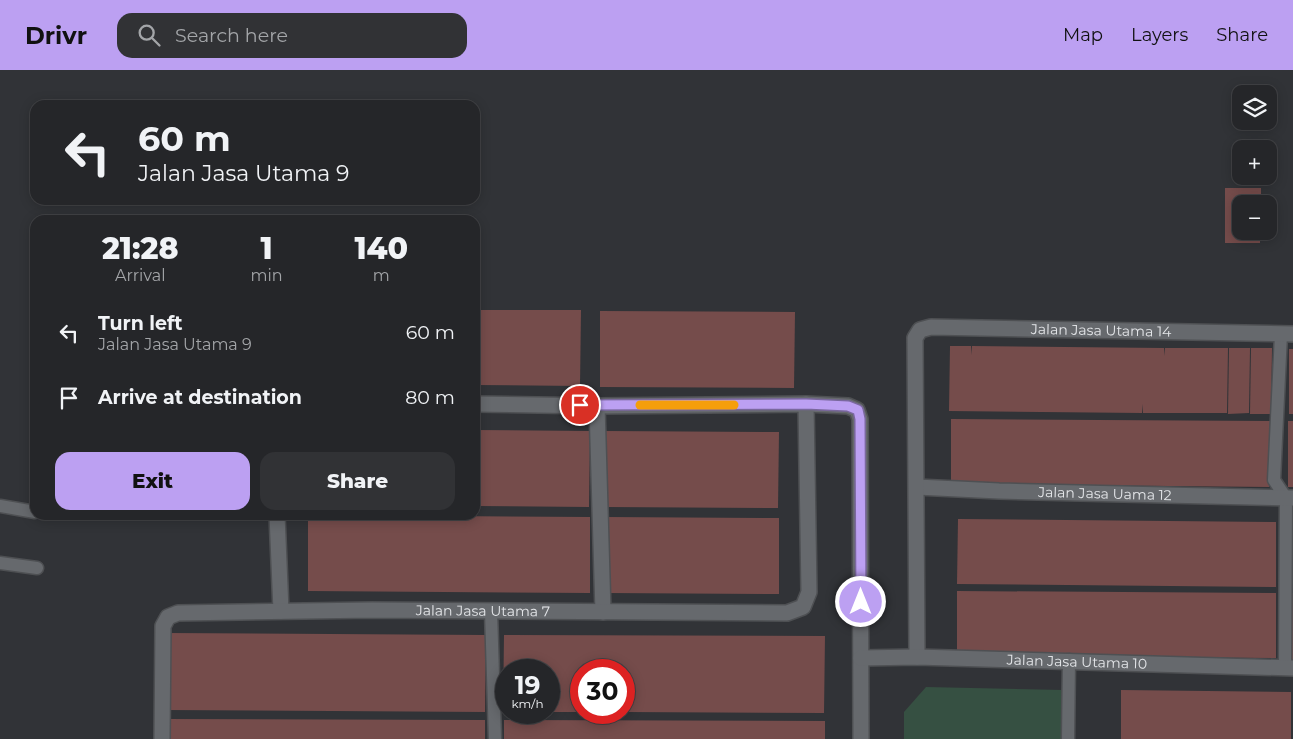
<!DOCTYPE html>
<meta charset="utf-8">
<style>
:root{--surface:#252629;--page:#313235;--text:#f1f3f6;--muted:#a3a5a8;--line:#424346;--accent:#bca0f2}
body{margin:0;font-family:Montserrat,sans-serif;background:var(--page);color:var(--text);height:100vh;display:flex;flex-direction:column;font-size:19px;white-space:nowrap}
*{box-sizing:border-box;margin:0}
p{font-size:16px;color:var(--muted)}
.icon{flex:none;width:28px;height:28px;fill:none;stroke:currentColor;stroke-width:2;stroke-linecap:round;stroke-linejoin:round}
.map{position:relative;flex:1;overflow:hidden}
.panel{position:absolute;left:30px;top:145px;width:450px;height:305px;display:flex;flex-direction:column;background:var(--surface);border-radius:15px;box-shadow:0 2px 12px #0003,0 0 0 1px var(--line)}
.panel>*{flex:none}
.banner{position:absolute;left:30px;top:30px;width:450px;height:105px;border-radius:15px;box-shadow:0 2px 12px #0003,0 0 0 1px var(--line);background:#252629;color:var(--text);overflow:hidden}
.tools{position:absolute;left:1232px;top:15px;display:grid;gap:10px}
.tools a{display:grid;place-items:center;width:45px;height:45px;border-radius:10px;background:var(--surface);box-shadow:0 2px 12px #0003,0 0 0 1px var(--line);font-size:25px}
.speed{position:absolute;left:495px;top:589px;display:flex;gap:10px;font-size:25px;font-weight:700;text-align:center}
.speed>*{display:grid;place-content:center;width:65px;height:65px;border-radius:50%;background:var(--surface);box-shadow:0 2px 12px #0003,0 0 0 1px var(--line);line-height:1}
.speed small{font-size:12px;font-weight:400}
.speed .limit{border:8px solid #d22;background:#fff;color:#111}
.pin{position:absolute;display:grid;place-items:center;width:42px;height:42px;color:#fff;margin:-21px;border:2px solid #fff;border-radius:50%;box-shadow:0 1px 5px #0007}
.me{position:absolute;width:55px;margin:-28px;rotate:0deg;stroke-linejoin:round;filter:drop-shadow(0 0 4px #0008)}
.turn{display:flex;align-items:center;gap:18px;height:105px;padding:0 25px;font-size:22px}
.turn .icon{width:65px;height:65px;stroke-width:2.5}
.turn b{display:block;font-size:35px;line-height:42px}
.eta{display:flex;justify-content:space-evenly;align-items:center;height:85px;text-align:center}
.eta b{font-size:30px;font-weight:800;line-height:35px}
.action{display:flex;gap:10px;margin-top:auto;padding:10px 25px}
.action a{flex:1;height:58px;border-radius:15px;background:var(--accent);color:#111;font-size:20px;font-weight:800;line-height:58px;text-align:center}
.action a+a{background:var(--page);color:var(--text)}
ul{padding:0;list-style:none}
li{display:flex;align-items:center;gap:15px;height:65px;padding:0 25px}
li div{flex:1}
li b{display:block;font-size:19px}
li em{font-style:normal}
header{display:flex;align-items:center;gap:30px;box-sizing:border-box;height:70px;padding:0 25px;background:var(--accent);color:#111}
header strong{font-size:24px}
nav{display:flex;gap:28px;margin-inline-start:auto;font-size:18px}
.search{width:350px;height:45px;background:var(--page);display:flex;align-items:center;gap:12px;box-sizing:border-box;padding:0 18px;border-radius:15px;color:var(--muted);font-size:19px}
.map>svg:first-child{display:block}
</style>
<header>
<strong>Drivr</strong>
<div class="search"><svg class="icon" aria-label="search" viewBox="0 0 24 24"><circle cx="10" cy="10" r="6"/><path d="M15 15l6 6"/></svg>Search here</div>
<nav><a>Map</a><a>Layers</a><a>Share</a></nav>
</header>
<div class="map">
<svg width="1293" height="669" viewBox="0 0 1293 669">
<rect width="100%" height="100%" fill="#313337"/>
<polygon fill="#365042" points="926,617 1063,620 1062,669 904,669 904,642"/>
<g fill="#754c4b">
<polygon points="1225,118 1261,118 1261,134 1241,134 1241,161 1260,161 1260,173 1225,173"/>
<polygon points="475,240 581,240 580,316 475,315"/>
<polygon points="600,241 795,242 794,318 600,317"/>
<polygon points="950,276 971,276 971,285 972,276 1164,278 1165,286 1165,278 1228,278 1227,343 1143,343 1142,334 1142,343 949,341"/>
<polygon points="1229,278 1250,278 1249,343 1228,344"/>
<polygon points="1251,278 1272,278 1271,344 1250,344"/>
<rect x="1289" y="279" width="4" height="65"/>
<polygon points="951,349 1270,351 1269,417 951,414"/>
<rect x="1288" y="351" width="5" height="66"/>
<polygon points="475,360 590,361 589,437 475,436"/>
<polygon points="606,361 779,362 778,438 606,437"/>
<polygon points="308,445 590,447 590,523 308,521"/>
<polygon points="606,447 779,448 779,524 606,523"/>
<polygon points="958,449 1276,452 1276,517 957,514"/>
<polygon points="957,521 1276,523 1276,588 957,586"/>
<rect x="1291" y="523" width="2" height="66"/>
<polygon points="165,563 486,565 485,642 164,640"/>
<polygon points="504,565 825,566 824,643 624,642 624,600 581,600 581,642 549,642 549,600 506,600 506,642 503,642"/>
<polygon points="1121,620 1291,622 1291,669 1121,669"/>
<polygon points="164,649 485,650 485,669 164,669"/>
<polygon points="504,650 825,651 825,669 504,669"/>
</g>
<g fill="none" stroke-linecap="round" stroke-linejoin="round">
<g stroke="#4e5053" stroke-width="15">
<g id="lane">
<polyline points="1281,264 1274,410 1286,428 1285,598"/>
<polyline points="0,436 35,442"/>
<polyline points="0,493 37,498"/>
<polyline points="491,542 495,669"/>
<polyline points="1068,669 1069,590"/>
</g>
</g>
<g stroke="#4e5053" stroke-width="18">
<g id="street">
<polyline points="475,334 597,336 806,334 848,336 857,340 860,349 861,669"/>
<polyline points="597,336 603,542"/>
<path id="s1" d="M917,417L999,421L1293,428"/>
<polyline points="277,445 281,541"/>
<path id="s2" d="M917,587L915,268L920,260L931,257L1293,264"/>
<path id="s3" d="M861,588L917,587L1293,598"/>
<path id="s4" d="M162,669L163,556L168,547L178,543L372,540L787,543L803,537L809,522L806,334"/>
</g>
</g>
<use href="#lane" stroke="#66696d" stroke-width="12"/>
<use href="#street" stroke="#66696d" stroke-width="15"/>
</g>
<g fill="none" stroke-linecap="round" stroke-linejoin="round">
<g stroke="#7a689d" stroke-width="12">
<polyline id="route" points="580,335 806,334 848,336 858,340 860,349 861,532"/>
</g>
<use href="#route" stroke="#bca0f2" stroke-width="9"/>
<polyline stroke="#f59e0b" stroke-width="9" points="640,335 734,335"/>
</g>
<g text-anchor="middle" stroke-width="5" stroke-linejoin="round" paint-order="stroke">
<g font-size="14" fill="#e4e6e9" stroke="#1a1b1d">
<text dy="5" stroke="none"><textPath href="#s2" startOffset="510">Jalan Jasa Utama 14</textPath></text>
<text dy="5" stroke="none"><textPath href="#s1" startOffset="188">Jalan Jasa Uama 12</textPath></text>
<text dy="5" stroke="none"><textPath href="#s4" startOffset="439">Jalan Jasa Utama 7</textPath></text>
<text dy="5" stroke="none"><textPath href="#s3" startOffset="216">Jalan Jasa Utama 10</textPath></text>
</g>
</g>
</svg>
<div class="tools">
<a><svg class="icon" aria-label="layers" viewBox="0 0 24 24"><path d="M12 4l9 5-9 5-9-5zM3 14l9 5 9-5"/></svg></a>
<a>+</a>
<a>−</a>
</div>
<div class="speed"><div>19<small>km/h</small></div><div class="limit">30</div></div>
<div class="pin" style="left:580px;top:335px;background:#d93025"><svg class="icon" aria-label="arrive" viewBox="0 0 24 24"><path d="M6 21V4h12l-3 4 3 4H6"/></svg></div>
<svg class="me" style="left:861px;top:532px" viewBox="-20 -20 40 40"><circle r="17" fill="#bca0f2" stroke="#fff" stroke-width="3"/><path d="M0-11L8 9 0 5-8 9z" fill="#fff"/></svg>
<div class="banner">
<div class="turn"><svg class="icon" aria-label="left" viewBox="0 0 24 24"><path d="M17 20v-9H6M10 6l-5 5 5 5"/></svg><div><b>60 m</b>Jalan Jasa Utama 9</div></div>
</div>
<section class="panel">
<div class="eta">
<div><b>21:28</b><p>Arrival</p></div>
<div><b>1</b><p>min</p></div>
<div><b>140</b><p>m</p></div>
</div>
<ul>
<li><svg class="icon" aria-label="left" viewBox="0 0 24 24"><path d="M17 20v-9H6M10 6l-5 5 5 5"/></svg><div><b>Turn left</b><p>Jalan Jasa Utama 9</p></div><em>60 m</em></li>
<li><svg class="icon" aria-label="arrive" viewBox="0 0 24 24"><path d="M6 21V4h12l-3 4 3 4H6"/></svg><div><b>Arrive at destination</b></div><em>80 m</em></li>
</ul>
<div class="action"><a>Exit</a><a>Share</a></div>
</section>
</div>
